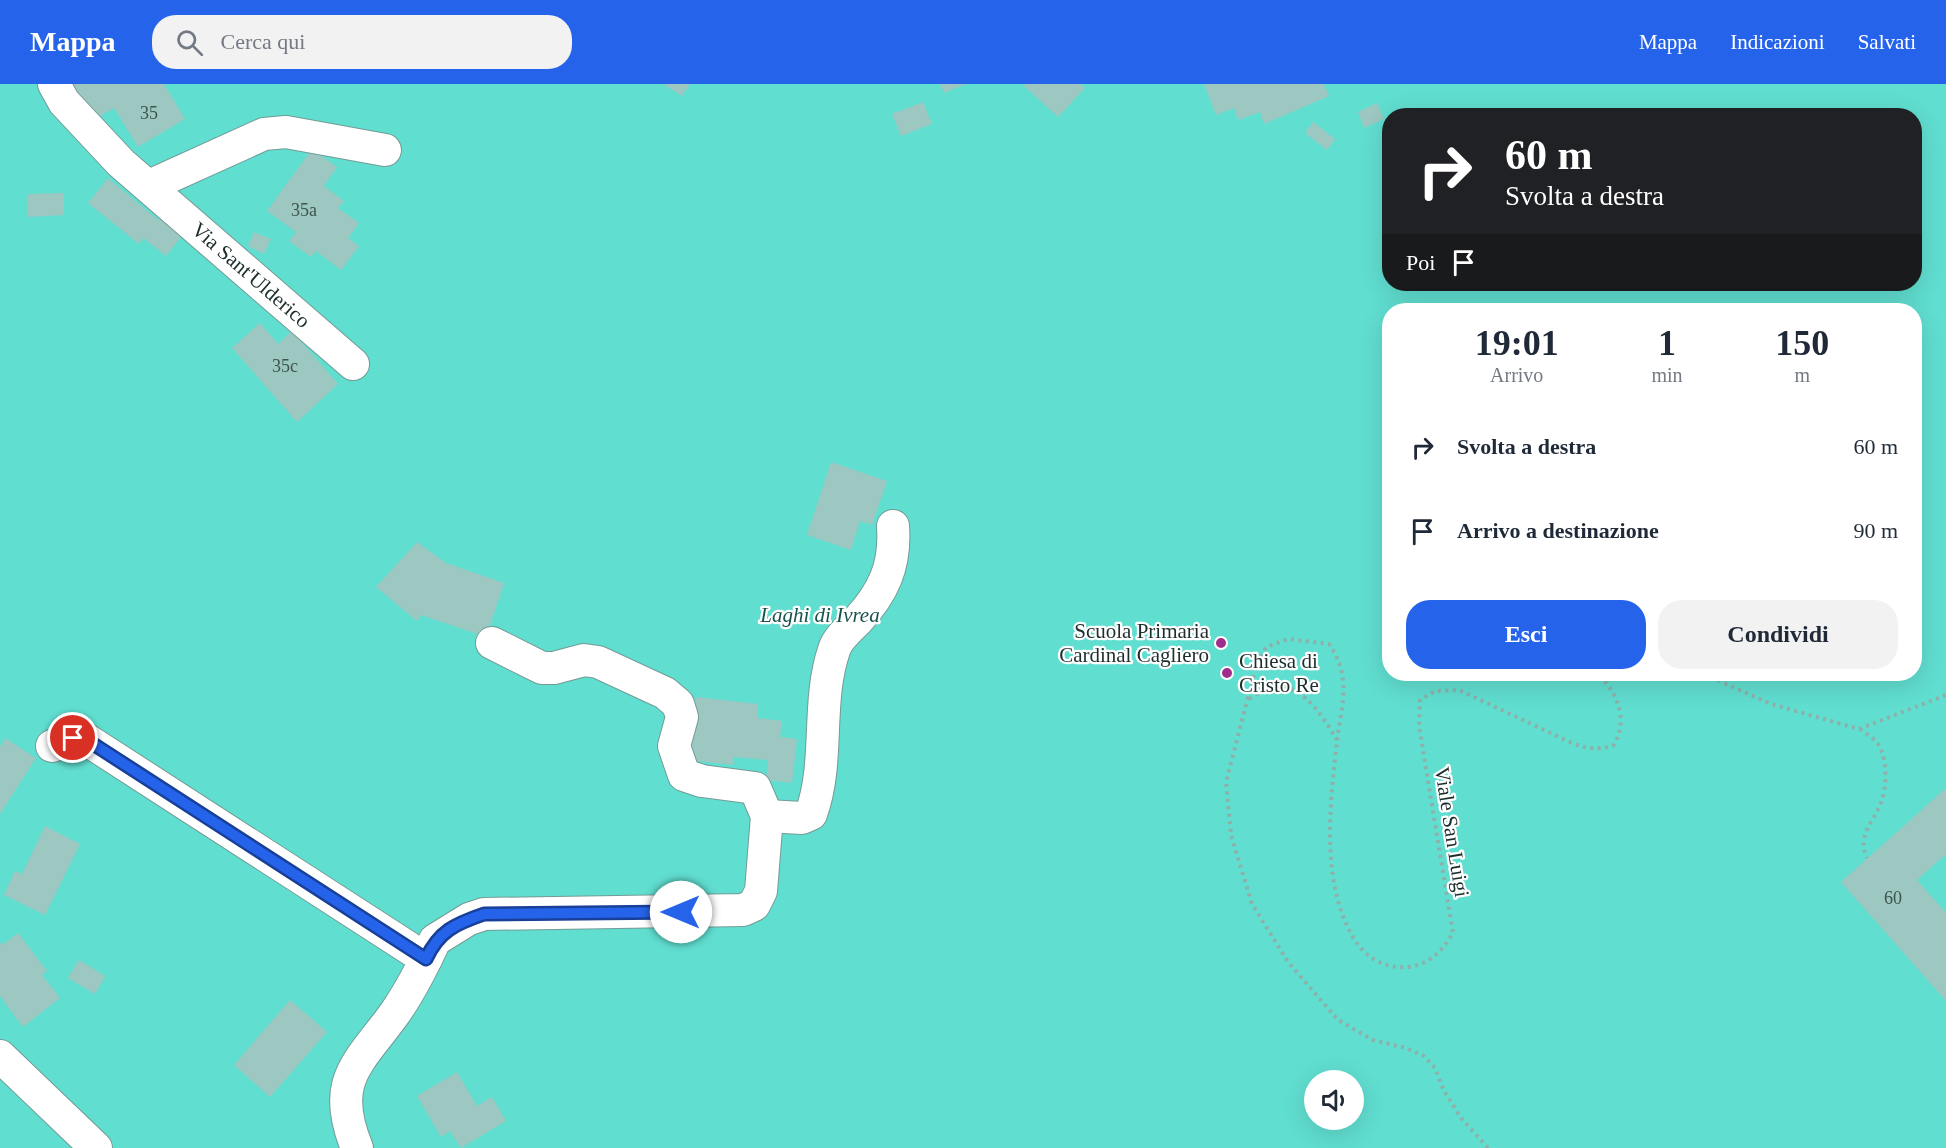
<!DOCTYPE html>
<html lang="it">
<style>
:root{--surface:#fff;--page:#f2f2f3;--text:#1f2937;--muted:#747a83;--accent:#2563eb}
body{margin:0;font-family:Georgia,serif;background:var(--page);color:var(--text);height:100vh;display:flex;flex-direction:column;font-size:22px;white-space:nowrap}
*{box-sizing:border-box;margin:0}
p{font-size:20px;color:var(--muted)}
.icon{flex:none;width:33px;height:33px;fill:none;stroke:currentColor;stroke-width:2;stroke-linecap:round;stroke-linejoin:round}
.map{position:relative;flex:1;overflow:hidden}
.sheet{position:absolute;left:1382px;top:219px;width:540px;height:378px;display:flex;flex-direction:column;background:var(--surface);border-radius:24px;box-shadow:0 6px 24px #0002}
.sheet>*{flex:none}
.banner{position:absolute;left:1382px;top:24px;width:540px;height:183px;border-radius:24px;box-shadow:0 6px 24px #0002;background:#202124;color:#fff;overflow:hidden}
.controls{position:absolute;left:1304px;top:986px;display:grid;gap:12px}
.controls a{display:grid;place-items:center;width:60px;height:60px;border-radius:50%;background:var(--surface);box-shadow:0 6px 24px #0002;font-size:30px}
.pin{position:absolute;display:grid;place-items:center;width:51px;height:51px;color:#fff;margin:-26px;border:3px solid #fff;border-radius:50%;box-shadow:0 2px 6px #0007}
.me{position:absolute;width:66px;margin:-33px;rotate:270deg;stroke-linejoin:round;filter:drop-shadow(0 0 4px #0008)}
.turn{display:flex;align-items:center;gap:21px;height:126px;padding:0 24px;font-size:27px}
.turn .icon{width:78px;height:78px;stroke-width:2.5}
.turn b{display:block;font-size:42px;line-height:51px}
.then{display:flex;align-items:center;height:57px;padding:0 24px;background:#0003;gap:12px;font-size:22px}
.eta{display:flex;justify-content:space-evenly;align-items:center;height:102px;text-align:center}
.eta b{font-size:36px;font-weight:800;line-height:42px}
.cta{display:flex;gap:12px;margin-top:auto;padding:12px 24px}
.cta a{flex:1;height:69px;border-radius:24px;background:var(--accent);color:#fff;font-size:24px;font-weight:800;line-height:69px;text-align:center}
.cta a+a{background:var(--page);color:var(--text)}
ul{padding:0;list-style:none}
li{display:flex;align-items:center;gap:18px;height:84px;padding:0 24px}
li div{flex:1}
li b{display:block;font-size:22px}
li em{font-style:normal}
header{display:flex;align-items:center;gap:36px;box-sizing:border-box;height:84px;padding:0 30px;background:var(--accent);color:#fff}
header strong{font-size:28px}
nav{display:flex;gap:33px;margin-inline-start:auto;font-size:21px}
.search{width:420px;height:54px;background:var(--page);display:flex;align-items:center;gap:15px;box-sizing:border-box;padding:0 21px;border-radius:24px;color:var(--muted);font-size:22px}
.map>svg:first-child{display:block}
</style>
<header>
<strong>Mappa</strong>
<div class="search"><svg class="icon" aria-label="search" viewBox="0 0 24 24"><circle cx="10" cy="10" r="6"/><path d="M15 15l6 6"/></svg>Cerca qui</div>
<nav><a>Mappa</a><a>Indicazioni</a><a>Salvati</a></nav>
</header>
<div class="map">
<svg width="1946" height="1064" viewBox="0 0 1946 1064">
<rect width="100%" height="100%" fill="#cbf6ef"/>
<path fill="#60ded0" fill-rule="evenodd" d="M0,0H1946V1064H0ZM1389,32H1914V200H1389ZM1389,226H1914V590H1389ZM1314,996H1353V1035H1314Z"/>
<g fill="#9dc7c1">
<polygon points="69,0 164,0 185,35 138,63 114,24 91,37"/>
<polygon points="663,0 690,0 682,12"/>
<polygon points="940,0 966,0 944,9"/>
<polygon points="1025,0 1081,0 1085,4 1058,33 1024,2"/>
<polygon points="1204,0 1324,0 1329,12 1264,40 1260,28 1238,36 1234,24 1216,31"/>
<polygon points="923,18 932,40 901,52 892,30"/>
<polygon points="1377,19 1384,35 1364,44 1358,28"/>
<polygon points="1313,38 1335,55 1327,66 1305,49"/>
<polygon points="312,65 337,83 324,102 344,117 338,124 359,139 348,154 359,162 341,186 316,167 311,173 289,157 296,148 267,127"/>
<polygon points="108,94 158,136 163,129 186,147 166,172 143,154 139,160 88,119"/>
<polygon points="64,109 64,131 28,133 27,110"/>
<polygon points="254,148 271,155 264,170 248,162"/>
<polygon points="260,239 278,260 292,247 338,300 297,338 232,264"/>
<polygon points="831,378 887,397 872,441 860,437 851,466 807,451"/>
<polygon points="417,458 446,479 504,499 486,553 421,531 417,537 376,503"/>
<polygon points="696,613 758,620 757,634 782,637 780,653 797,655 792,699 766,696 768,676 734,673 733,681 689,676"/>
<polygon points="5,654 36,674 0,730 0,663"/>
<polygon points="1946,704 1946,770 1917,796 1946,829 1946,917 1841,798"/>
<polygon points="45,742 80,760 45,831 4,811 15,787 22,790"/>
<polygon points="18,849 47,887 42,891 60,914 23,943 0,912 0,858 2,861"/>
<polygon points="79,876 105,892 95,910 68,894"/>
<polygon points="290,916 327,948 270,1013 234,981"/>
<polygon points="457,988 477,1022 492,1013 506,1037 461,1064 450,1047 441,1053 417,1012"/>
</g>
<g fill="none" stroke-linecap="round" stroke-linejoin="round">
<g stroke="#739b95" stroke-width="34">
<g id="minor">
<polyline points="54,0 64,18 121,79 353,280"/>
<polyline points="149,102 264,50 286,48 385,66"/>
<polyline points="52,662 73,654 87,656 426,875"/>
<path d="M767,732L802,734L811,730C830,678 816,619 834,566C837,555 849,545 857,537C883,509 896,482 893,442"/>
<polyline points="0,972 96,1064"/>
<path d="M357,1064C329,996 359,979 395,929C411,906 424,880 435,856L469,835L484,830L743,826L754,821L761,807L767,732L755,704L702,697L684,691L674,662L682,633L678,620L665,609L598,578L584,576L554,584H542L492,559"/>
</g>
</g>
<g stroke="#8eb0aa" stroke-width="4" stroke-dasharray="3 4.5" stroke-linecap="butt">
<polyline points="1704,590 1771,620 1859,645 1946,611"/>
<path d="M1249,615C1257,610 1269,602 1279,602C1307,605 1324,635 1337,656"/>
<path d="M1860,645C1865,649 1874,654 1878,660C1888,676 1887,701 1881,719C1873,739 1857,750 1867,774"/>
<path d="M1488,1064L1461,1034L1444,1007L1435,984L1424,972L1406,964L1373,956L1338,936L1288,878L1252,820L1231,751L1226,698L1256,582L1266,563L1288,555L1329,560C1337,572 1342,583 1343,598C1345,617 1339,639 1337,657C1330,721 1320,798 1354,855C1366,874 1385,885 1408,883C1429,881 1443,866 1453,849L1419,642L1420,616L1435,607L1459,606L1572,659C1587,665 1597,666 1613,662C1629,637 1618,609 1598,590"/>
</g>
<use href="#minor" stroke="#fff" stroke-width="32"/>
</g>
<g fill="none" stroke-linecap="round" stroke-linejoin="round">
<g stroke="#184099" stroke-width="15">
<path id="route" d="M73,654L87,656L426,875C439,847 455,840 484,830L681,828"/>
</g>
<use href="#route" stroke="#2563eb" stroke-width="10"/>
</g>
<g fill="#9e2d8b" stroke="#fff" stroke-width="2">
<circle cx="1221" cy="559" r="6"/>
<circle cx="1227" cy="589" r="6"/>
</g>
<g text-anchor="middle" stroke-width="4.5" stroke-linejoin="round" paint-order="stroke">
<g font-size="18" fill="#3d5451">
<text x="149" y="35">35</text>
<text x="304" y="132">35a</text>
<text x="285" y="288">35c</text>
<text x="1893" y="820">60</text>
</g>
<g font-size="21" fill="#1d2e2c" stroke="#fff">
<text transform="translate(251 191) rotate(41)" y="7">Via Sant'Ulderico</text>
<text transform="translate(1452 748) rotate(81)" y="7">Viale San Luigi</text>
</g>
<g font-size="21" font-style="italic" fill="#18534d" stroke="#fff">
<text x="820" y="538">Laghi di Ivrea</text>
</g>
<g font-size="21" fill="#1d2e2c" stroke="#fff" text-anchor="end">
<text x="1209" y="554">Scuola Primaria<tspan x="1209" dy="24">Cardinal Cagliero</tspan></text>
<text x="1239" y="584" text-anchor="start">Chiesa di<tspan x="1239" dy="24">Cristo Re</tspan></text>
</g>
</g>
</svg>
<div class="controls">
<a><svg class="icon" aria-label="sound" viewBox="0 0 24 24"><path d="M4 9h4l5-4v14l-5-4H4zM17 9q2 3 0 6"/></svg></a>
</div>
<div class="pin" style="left:73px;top:654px;background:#d93025"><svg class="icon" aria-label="arrive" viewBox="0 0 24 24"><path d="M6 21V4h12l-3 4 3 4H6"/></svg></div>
<svg class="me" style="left:681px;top:828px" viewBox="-20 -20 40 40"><circle r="19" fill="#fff"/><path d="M0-13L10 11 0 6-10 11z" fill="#2563eb"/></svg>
<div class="banner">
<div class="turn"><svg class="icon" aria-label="right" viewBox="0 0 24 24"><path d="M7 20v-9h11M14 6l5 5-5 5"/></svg><div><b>60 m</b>Svolta a destra</div></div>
<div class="then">Poi<svg class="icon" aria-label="arrive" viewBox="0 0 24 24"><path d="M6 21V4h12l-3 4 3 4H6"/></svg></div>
</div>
<section class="sheet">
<div class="eta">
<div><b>19:01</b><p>Arrivo</p></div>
<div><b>1</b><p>min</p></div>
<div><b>150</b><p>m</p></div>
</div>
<ul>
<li><svg class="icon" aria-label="right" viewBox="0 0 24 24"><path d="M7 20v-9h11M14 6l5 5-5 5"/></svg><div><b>Svolta a destra</b></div><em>60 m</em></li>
<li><svg class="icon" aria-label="arrive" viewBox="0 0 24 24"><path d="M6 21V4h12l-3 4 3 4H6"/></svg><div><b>Arrivo a destinazione</b></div><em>90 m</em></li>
</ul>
<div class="cta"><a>Esci</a><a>Condividi</a></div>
</section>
</div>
